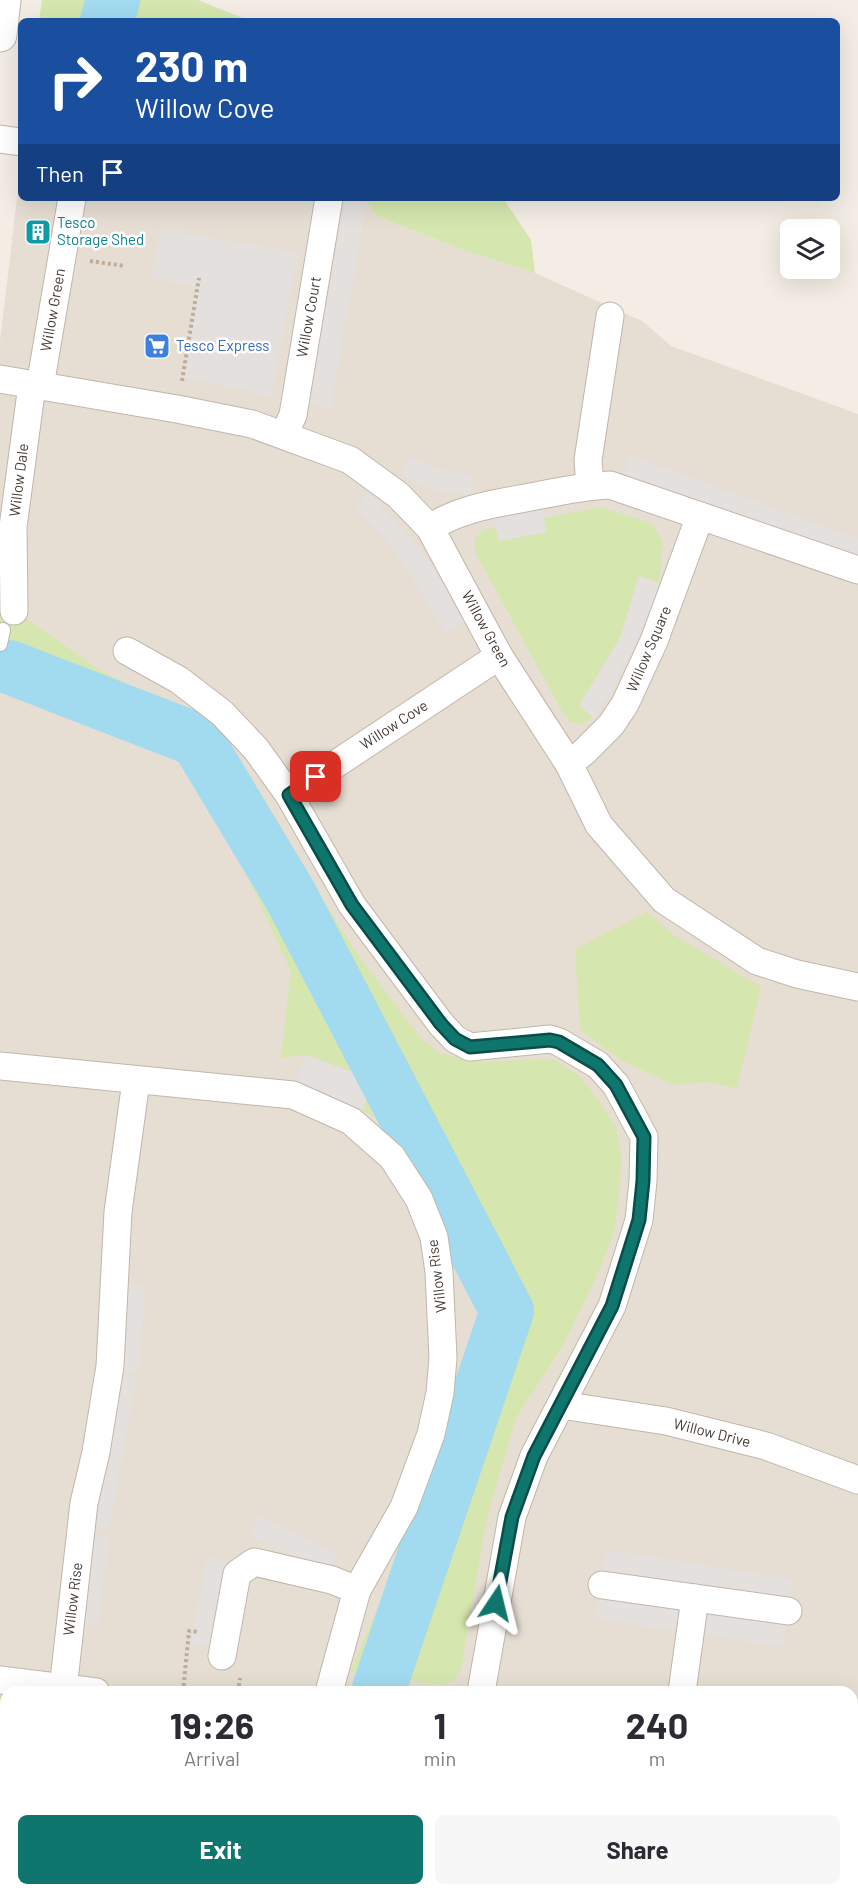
<!DOCTYPE html>
<style>
:root{--surface:#fff;--page:#f7f7f7;--text:#2b2b33;--muted:#7c7c81;--accent:#0f766e}
body{margin:0;font-family:Barlow,sans-serif;background:var(--page);color:var(--text);height:100vh;display:flex;flex-direction:column;font-size:22px;white-space:nowrap}
*{box-sizing:border-box;margin:0}
p{font-size:20px;color:var(--muted)}
.icon{flex:none;width:33px;height:33px;fill:none;stroke:currentColor;stroke-width:2;stroke-linecap:round;stroke-linejoin:round}
.map{position:relative;flex:1;overflow:hidden}
.details{position:absolute;left:0px;top:1686px;width:858px;height:210px;display:flex;flex-direction:column;background:var(--surface);border-radius:18px 18px 0 0;box-shadow:0 6px 24px #0002}
.details>*{flex:none}
.hud{position:absolute;left:18px;top:18px;width:822px;height:183px;border-radius:9px;box-shadow:0 6px 24px #0002;background:#1a4fa0;color:#fff;overflow:hidden}
.tools{position:absolute;left:780px;top:219px;display:grid;gap:12px}
.tools a{display:grid;place-items:center;width:60px;height:60px;border-radius:9px;background:var(--surface);box-shadow:0 6px 24px #0002;font-size:30px}
.pin{position:absolute;display:grid;place-items:center;width:51px;height:51px;color:#fff;margin:-26px;border-radius:12px;box-shadow:0 3px 9px #0006}
.me{position:absolute;width:66px;margin:-33px;rotate:10deg;stroke-linejoin:round;filter:drop-shadow(0 0 4px #0008)}
.turn{display:flex;align-items:center;gap:21px;height:126px;padding:0 18px;font-size:27px}
.turn .icon{width:78px;height:78px;stroke-width:2.5}
.turn b{display:block;font-size:42px;line-height:51px}
.then{display:flex;align-items:center;height:57px;padding:0 18px;background:#0003;gap:12px;font-size:22px}
.eta{display:flex;justify-content:space-evenly;align-items:center;height:102px;text-align:center}
.eta b{font-size:36px;font-weight:700;line-height:42px}
.button{display:flex;gap:12px;margin-top:auto;padding:12px 18px}
.button a{flex:1;height:69px;border-radius:9px;background:var(--accent);color:#fff;font-size:24px;font-weight:700;line-height:69px;text-align:center}
.button a+a{background:var(--page);color:var(--text)}
.map>svg:first-child{display:block}
</style>
<div class="map">
<svg width="858" height="1896" viewBox="0 0 858 1896">
<rect width="100%" height="100%" fill="#f3ede5"/>
<polygon fill="#e6ded3" points="21,165 21,198 364,198 378,217 472,253 535,273 642,321 671,346 858,414 858,1877 852,1876 852,1692 6,1692 0,1766 0,341"/>
<polygon fill="#ece0cf" points="311,1890 620,1890 617,1896 308,1896"/>
<g fill="#d5e7ae">
<polygon points="42,0 198,0 250,21 39,21"/>
<polygon points="364,198 503,198 531,240 535,273 472,253 378,217"/>
<polygon points="601,507 653,524 663,543 659,583 639,576 620,638 579,705 593,717 583,724 571,722 564,715 475,552 475,538 483,530 496,528 499,541 546,532 544,518"/>
<polygon points="0,600 98,669 221,735 355,951 419,1036 439,1053 478,1062 554,1059 578,1075 596,1097 616,1127 621,1157 620,1185 614,1233 595,1280 562,1347 516,1418 487,1518 461,1669 453,1681 442,1685 350,1672 454,1431 478,1348 479,1303 471,1265 447,1212 419,1160 393,1129 363,1110 374,1080 306,1055 281,1058 291,972 190,749 0,685"/>
<polygon points="647,912 674,935 761,987 737,1088 708,1082 673,1085 621,1060 580,1030 575,949"/>
<polygon points="0,1687 6,1692 6,1890 299,1890 297,1896 0,1896"/>
<polygon points="852,1792 858,1793 858,1877 852,1876"/>
<polygon points="852,1887 858,1889 858,1896 626,1896 630,1890 852,1890"/>
<polygon points="344,1890 403,1890 401,1896 342,1896"/>
<polygon points="575,1890 620,1890 617,1896 573,1896"/>
</g>
<g fill="#e3e0de">
<polygon points="345,201 366,206 331,408 307,404"/>
<polygon points="161,229 298,253 271,396 183,378 197,286 151,278"/>
<polygon points="630,455 858,539 858,561 623,475"/>
<polygon points="412,456 436,469 471,475 473,497 433,489 401,475"/>
<polygon points="368,491 426,557 467,621 445,633 408,571 386,539 356,508"/>
<polygon points="542,508 546,532 499,541 494,518"/>
<polygon points="639,576 659,583 654,604 612,690 593,717 579,706 620,638"/>
<polygon points="306,1055 374,1080 363,1110 295,1085"/>
<polygon points="124,1284 146,1286 138,1373 116,1371"/>
<polygon points="115,1374 137,1378 109,1530 87,1525"/>
<polygon points="259,1515 338,1554 328,1574 250,1535"/>
<polygon points="87,1535 109,1538 98,1625 76,1622"/>
<polygon points="607,1550 792,1579 784,1647 596,1619"/>
<polygon points="207,1557 228,1561 212,1647 191,1643"/>
</g>
<g fill="none" stroke-linecap="round" stroke-linejoin="round">
<polyline stroke="#a2daef" stroke-width="9" points="302,1896 304,1890"/>
<g stroke="#a2daef" stroke-width="54">
<polyline points="107,21 113,0"/>
<polyline points="9,667 197,740 290,895 507,1311 378,1692"/>
</g>
<g stroke="#c1b6ab" stroke-width="16">
<polyline id="service" points="0,644 3,630"/>
</g>
<g stroke="#c1b6ab" stroke-width="29">
<g id="minor">
<polyline points="0,139 21,142"/>
<polyline points="0,379 177,409 252,424 350,460 398,495 430,528 499,656 569,764 599,825 664,900 757,961 797,974 858,987"/>
<polyline points="40,386 72,198"/>
<polyline points="284,435 293,415 329,198"/>
<polyline points="590,486 588,460 610,316"/>
<path d="M430,528C462,507 500,503 536,496C561,491 585,486 610,485L858,570"/>
<polyline points="14,611 13,527 32,385"/>
<polyline points="127,651 179,680 222,713 256,749 289,795 352,905 441,1024 455,1039 470,1047 550,1039 559,1042 598,1065 616,1085 644,1137 643,1181 639,1220 612,1306 534,1456 512,1517 481,1692"/>
<polyline points="569,764 584,752 611,725 625,704 654,641 700,516"/>
<polyline points="289,795 499,656"/>
<polyline points="0,1066 293,1095 351,1121 392,1157 419,1199 434,1237 439,1272 443,1358 440,1393 431,1434 404,1507 357,1590 329,1692"/>
<polyline points="561,1405 666,1421 766,1446 858,1480"/>
<polyline points="602,1585 788,1611"/>
<polyline points="222,1656 237,1574 254,1562 332,1580 357,1590"/>
<polyline points="0,1680 96,1692"/>
<polyline points="63,1689 84,1503 96,1452 110,1366 118,1212 136,1081"/>
<polyline points="682,1692 695,1598"/>
<polyline points="852,1770 858,1771"/>
</g>
</g>
<g stroke="#c1b6ab" stroke-width="35">
<polyline id="tertiary" points="0,35 4,0"/>
</g>
<g stroke="#bfad99" stroke-width="4" stroke-dasharray="3 3" stroke-linecap="butt">
<polyline points="90,261 125,266"/>
<polyline points="182,381 199,278"/>
<polyline points="183,1692 189,1631 199,1632"/>
<polyline points="238,1692 240,1678"/>
<polyline points="366,1890 368,1896"/>
<polyline points="725,1890 746,1896"/>
<polyline points="654,1896 657,1890"/>
</g>
<use href="#service" stroke="#fff" stroke-width="14"/>
<use href="#minor" stroke="#fff" stroke-width="27"/>
<use href="#tertiary" stroke="#fff" stroke-width="33"/>
</g>
<g fill="none" stroke-linecap="round" stroke-linejoin="round">
<g stroke="#0a4d48" stroke-width="15">
<polyline id="route" points="316,777 289,795 352,905 441,1024 455,1039 470,1047 550,1040 559,1042 598,1065 616,1085 644,1137 643,1181 639,1220 612,1306 534,1456 512,1517 496,1603"/>
</g>
<use href="#route" stroke="#0f766e" stroke-width="10"/>
</g>
<defs>
<g id="building-square" transform="scale(1.35)"><rect x="-9" y="-9" width="18" height="18" rx="4" fill="#0f9aa8" stroke="#fff"/><path d="M-4-6H4V6H1V3H-1V6H-4ZM-2.5-4.3h1.7v1.8h-1.7ZM.8-4.3h1.7v1.8H.8ZM-2.5-1h1.7V.8h-1.7ZM.8-1h1.7V.8H.8Z" fill="#fff"/></g>
<g id="supermarket-square" transform="scale(1.35)"><rect x="-9" y="-9" width="18" height="18" rx="4" fill="#3f7fe0" stroke="#fff"/><path d="M-6-5.5h2.5l.6 2H6L4.5 2H-2.5L-4.4-4H-6ZM-1.5 3.2a1.3 1.3 0 1 0 .1 0ZM3 3.2a1.3 1.3 0 1 0 .1 0Z" fill="#fff"/></g>
</defs>
<g fill-rule="evenodd">
<use href="#building-square" x="38" y="232"/>
<use href="#supermarket-square" x="157" y="346"/>
</g>
<g text-anchor="middle" stroke-width="5" stroke-linejoin="round" paint-order="stroke">
<g font-size="15" fill="#0d838f" stroke="#fff" text-anchor="start">
<text x="57" y="228">Tesco<tspan x="57" dy="17">Storage Shed</tspan></text>
</g>
<g font-size="15" fill="#453c35" stroke="#fff">
<text transform="translate(53 310) rotate(-80)" y="5">Willow Green</text>
<text transform="translate(309 317) rotate(-80)" y="5">Willow Court</text>
<text transform="translate(19 480) rotate(-83)" y="5">Willow Dale</text>
<text transform="translate(486 629) rotate(61)" y="5">Willow Green</text>
<text transform="translate(649 649) rotate(-67)" y="5">Willow Square</text>
<text transform="translate(394 725) rotate(-33)" y="5">Willow Cove</text>
<text transform="translate(437 1276) rotate(-97)" y="5">Willow Rise</text>
<text transform="translate(712 1433) rotate(14)" y="5">Willow Drive</text>
<text transform="translate(73 1599) rotate(-83)" y="5">Willow Rise</text>
</g>
<g font-size="15" fill="#366cbe" stroke="#fff" text-anchor="start">
<text x="176" y="351">Tesco Express</text>
</g>
</g>
</svg>
<div class="tools">
<a><svg class="icon" aria-label="layers" viewBox="0 0 24 24"><path d="M12 4l9 5-9 5-9-5zM3 14l9 5 9-5"/></svg></a>
</div>
<div class="pin" style="left:316px;top:777px;background:#d93025"><svg class="icon" aria-label="arrive" viewBox="0 0 24 24"><path d="M6 21V4h12l-3 4 3 4H6"/></svg></div>
<svg class="me" style="left:496px;top:1603px" viewBox="-20 -20 40 40"><path d="M0-17L14 15 0 8-14 15z" fill="#0f766e" stroke="#fff" stroke-width="4"/></svg>
<div class="hud">
<div class="turn"><svg class="icon" aria-label="right" viewBox="0 0 24 24"><path d="M7 20v-9h11M14 6l5 5-5 5"/></svg><div><b>230 m</b>Willow Cove</div></div>
<div class="then">Then<svg class="icon" aria-label="arrive" viewBox="0 0 24 24"><path d="M6 21V4h12l-3 4 3 4H6"/></svg></div>
</div>
<section class="details">
<div class="eta">
<div><b>19:26</b><p>Arrival</p></div>
<div><b>1</b><p>min</p></div>
<div><b>240</b><p>m</p></div>
</div>
<div class="button"><a>Exit</a><a>Share</a></div>
</section>
</div>
